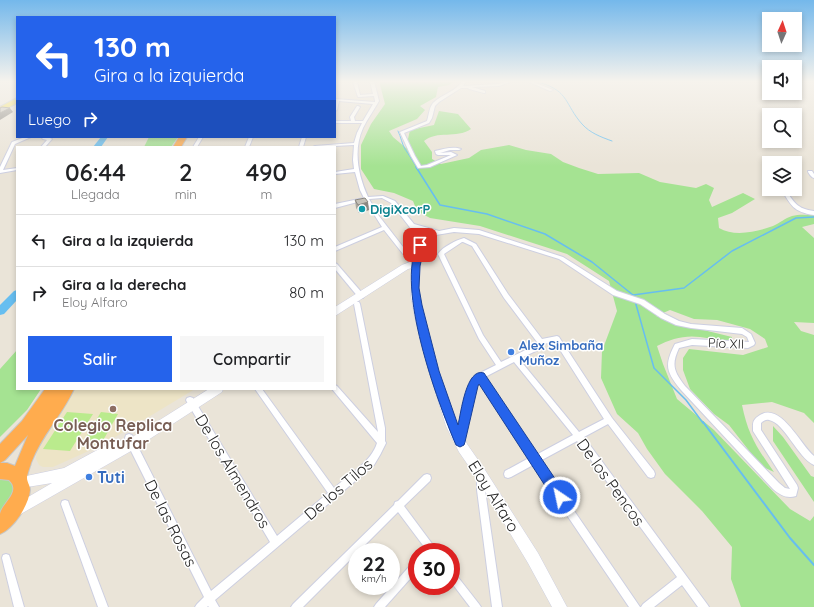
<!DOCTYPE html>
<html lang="es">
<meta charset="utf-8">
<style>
:root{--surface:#fff;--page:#f6f6f6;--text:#202124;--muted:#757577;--line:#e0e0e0;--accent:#2563eb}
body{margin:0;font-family:Quicksand,sans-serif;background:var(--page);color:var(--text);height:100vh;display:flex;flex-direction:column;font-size:15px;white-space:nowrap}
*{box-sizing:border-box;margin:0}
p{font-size:13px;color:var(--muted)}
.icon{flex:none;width:22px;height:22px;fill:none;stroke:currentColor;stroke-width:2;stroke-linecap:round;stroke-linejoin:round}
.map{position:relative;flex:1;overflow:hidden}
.drawer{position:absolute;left:16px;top:146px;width:320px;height:244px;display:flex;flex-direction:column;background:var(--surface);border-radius:0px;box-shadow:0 2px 6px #0003}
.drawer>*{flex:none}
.hud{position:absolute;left:16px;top:16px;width:320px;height:122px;border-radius:0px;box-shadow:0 2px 6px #0003;background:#2563eb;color:#fff;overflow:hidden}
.needle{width:26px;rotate:3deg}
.tools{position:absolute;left:762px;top:12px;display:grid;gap:8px}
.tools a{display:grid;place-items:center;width:40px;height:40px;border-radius:0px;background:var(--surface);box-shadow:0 2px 6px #0003;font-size:20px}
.speed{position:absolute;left:348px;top:543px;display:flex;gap:8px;font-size:20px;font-weight:700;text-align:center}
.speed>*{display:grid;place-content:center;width:52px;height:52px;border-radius:50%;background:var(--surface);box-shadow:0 2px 6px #0003;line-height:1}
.speed small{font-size:10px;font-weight:400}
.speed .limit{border:6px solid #d22;background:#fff;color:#111}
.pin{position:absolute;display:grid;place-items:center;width:34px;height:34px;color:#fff;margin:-17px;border-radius:8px;box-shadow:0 2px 6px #0006}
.me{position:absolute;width:44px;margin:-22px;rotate:326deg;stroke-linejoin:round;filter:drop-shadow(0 0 3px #0008)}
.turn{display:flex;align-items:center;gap:14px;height:84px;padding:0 12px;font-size:18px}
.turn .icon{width:52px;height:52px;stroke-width:2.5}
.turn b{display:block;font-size:28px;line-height:34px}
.then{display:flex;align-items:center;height:38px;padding:0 12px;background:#0003;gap:8px;font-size:15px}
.eta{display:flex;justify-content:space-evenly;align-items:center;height:68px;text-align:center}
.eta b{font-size:24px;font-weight:600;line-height:28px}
.action{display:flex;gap:8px;margin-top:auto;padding:8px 12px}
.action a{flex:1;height:46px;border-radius:0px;background:var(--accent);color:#fff;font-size:16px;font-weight:600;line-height:46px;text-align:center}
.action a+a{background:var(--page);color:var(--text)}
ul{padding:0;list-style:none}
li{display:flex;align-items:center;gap:12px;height:52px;padding:0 12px;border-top:1px solid var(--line)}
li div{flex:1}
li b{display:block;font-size:15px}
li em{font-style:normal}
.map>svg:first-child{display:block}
</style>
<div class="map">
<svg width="814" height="607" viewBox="0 0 814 607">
<rect width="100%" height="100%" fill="#eae4d8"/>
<polygon fill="#ede4c6" points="75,389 195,389 102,445 53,467 43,467 39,465 36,459 37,449"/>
<g fill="#a5e392">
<path d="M379,81H454L449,85L438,87L436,97L420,106L425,110L417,119L389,131L393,137L406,148L410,130L434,125L439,111L458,114L471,129C456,139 437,130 424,141L432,152V159L441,164L469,158L481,150L509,145L526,150L551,154L563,162L579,168L598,174L639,173L660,182L696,188L706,184L714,188L709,200L712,207L743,193L755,199L732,213L718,218L719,228C734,237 757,232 773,226C780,223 785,218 792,216C799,214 807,215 814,215V224L802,227L814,238V323L794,322L801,331L814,335V423L804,413L772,402L742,405C748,435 757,448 774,472L761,466L729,425L714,414L690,389L683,370V358L689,349L743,355L768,347L765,339L750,329L717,320L694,319L670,310L656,316L679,324L732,337L731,340C718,342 712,338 700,337C684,335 671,339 657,346L663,364L677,399L714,430L790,509L810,521L814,516V607H741L731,579L732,547L702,511L665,474L647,449L638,433L617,414L601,378L602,351L617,311L609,281L567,254L480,226L430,218L417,211L413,201L394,193L374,189L361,169V145L371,124L385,104Z"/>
<polygon points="149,137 178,137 171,147 144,147"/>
<polygon points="17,350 17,389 41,389 27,410 0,437 0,369"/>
<polygon points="773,426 783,437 811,476 814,477 814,502 773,441"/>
<polygon points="0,475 6,475 17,486 0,522"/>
</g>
<g fill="#baeb8d">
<polygon points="67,412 93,414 70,451 43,449"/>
<polygon points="101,412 118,414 101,444 83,442"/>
</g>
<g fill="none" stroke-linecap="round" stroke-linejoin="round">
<g stroke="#67bef0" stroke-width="1">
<polyline points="533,81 538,82"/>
<path d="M541,83C569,91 565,105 582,124C590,133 601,137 612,141"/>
<path d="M398,131C401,137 402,144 405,149C409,155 413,161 417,168"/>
</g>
<g stroke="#67bef0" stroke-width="1.5">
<polyline points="416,167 440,205 487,214 545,234 592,262 633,295 684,288 732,251 796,218 814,217"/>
<polyline points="635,301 654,368 686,400 703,423"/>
</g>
<polyline stroke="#67bef0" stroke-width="2" points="703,422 790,538 814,565"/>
<g fill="#67bef0" fill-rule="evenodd">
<polygon points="101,137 108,137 101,147 93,147"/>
<polygon points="17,290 17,300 4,314 0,315 0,305 14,291"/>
</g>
<g stroke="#cdcfe1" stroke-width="2">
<g id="street">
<path d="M355,81L357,82L360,95L373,94L370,81H374L379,101C374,110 368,118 363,128C353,150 358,175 368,197L383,196L395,201L414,224L439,231L454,228L479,230L563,257L617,291L644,300L665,314L679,321L691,324L742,328L751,334L755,343L754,345L748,348L692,345L679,348C671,365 674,372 685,386L779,483L785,488L790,489L753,431C753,423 752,420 760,415C781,402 801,446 814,456V465C797,457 785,423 769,420C766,419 763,421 761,423V430L797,485L798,488L796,496C787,499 780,495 773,489L681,390C666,372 664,365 675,344L692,339L749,342L747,337L742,334L691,328L676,325L661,318L640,304L613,295L559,259L479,234L454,232L436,235L431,237L424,246L419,266L418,267H414L413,266L418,245L415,234L391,203L382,198L369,199L379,216L407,252L408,253L407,254H403L384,230L335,251V247L382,227L365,200L335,208V204L364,198L360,190L355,172L335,174V172L354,169L353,160L354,145L313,147L315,146L354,143L357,133L362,123H335V121H351L350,117L357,106H358L360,107L354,117L355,121H363L373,104L339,101L337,110L335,111L336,101L335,99L375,102V101L374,96L358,97L353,82ZM417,228L432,232L427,235L422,240L421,234Z"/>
<path d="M462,81H466L463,86L499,84L508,81H513L499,86L472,87L485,91V93H484L469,89L468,88H461L439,102L435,106L432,118L429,123L404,133L415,156L421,166L427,165L451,155H438L436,154L435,151C444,149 453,146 461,149L459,150H450L440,153L451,152L457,155L430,167L418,168L411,156L400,132L427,121C429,115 429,108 433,103C442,94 456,92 462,81Z"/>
<polygon points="527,81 531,81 553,90 550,91"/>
<polygon points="25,137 31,137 15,144 3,170 17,168 17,170 0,173 0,167 12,142"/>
<polygon points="43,137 50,138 52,139 45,147 41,147 47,140 43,139 42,138"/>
<polygon points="199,137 203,137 197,147 193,147"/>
<polygon points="249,137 253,137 249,147 245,147"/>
<polygon points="302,137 306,137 303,147 299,147"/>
<path d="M808,171H812L814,174V178C812,178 808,173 808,171Z"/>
<path d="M781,189H785C794,202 797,209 814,211V215C793,212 791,205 781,189Z"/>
<path d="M464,238L476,244L508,294L542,339L557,336L559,337L612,418L654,471L655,474L654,477L651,478L648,477L608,424L584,437L707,604L709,607H698L682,585L654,607H641L643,604L677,577L577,441L540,461L640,607H629L533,465L511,477L508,478L505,477L504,474L505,471L529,458L479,381L477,383L464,440L463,443L460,444L457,443L456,440L472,379L478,374L496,365L479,339L438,254C442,247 457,240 464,238ZM462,242H463L472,246L504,298L537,342L536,345L501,362L483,335L444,254ZM555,342L604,419L579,432L519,359L540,349L543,344ZM514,362L573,435L536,455L485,377Z"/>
<polygon points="335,263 337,264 363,294 364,296 363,298 359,298 335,269"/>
<path d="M355,302H359L360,304L385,428V441L386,443L380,455L374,465L215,600L219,607H209L208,606L207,607H195L197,604L204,597L126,441L125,438L126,435L129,434L132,435L211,591L270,542L187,402L186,400L187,398L190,397L193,398L277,536L328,493L255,389H262L334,488C348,476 372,461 377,443L332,389H335V385L337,386L378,432L354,304Z"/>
<polygon points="427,474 430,475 431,478 430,481 404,506 436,549 437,552 428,552 398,512 358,552 357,552 357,553 303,607 291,607 293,604 394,505 395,502 398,501 424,475"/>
<polygon points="481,474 484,475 485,478 485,490 502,607 492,607 477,490 477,478 478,475"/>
<polygon points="65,500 68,501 69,504 108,607 98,607 61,504 62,501"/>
<polygon points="6,554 9,555 10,558 24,607 14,607 2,558 3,555"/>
<polygon points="417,560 417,571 385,607 374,607 376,604 414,561"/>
<polygon points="451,570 454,572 479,604 481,607 470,607 451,582"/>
</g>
</g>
<g stroke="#cdcfe1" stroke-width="1">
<g id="secondary">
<polygon points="410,262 419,264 420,266 419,296 439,371 457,424 467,444 485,470 538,553 567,607 552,607 528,563 477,478 459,452 446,426 429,371 415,318 411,296 412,268 408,269 335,316 335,307 402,265"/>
<polygon points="209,389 223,389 222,392 131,451 19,515 15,517 11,515 9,511 11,507 52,483 21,488 17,486 15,482 17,478 64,468 114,441 118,439 123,443"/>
</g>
</g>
<g stroke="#c7c7c7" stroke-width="2">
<polygon id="primary" points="17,98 17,103 0,112 0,107"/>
</g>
<g stroke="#c7c7c7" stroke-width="2">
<g id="highway">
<polygon points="179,137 187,137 181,147 173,147"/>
<path d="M45,389H74C62,415 41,436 31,463C30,467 27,474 27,478C27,482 30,485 30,490C29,505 14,528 0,534C0,527 0,520 0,514C2,503 22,492 9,480L0,479V463H7L15,466L28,435L5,460L0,463V444L22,421Z"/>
</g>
</g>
<use href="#street" fill="#fff" fill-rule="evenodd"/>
<use href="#secondary" fill="#fff" fill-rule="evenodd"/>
<use href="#primary" fill="#f3de54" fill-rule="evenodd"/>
<use href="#highway" fill="#ffac4e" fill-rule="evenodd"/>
</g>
<polygon fill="#a9a69e" points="355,200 369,210 359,213 356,208"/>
<g fill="#8a8781">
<polygon points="10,108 13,112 0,120 0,113"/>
<polygon points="368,202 369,210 359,213 358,205"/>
</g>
<g fill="#c5c1b8" stroke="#8a8781">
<polygon points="2,107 10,108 0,113 0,108"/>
<polygon points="365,198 368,202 358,205 355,200"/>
</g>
<linearGradient id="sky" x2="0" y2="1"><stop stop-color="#74b8eb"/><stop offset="0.49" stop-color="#f6f3ed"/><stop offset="1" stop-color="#f6f3ed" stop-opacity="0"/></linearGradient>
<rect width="814" height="166" fill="url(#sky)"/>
<path fill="#2563eb" stroke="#184099" d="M418,243H423L425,245L420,266L419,288L422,305L439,371L458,425C461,413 466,367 484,373L564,492L566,497L564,501L560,503L555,501L479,384L478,386L465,442L464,445L460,447L456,445C437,401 395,287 418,243Z"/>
<circle fill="#0f9aa8" stroke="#fff" stroke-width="1.5" cx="362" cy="209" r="4"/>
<g fill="#3f7fe0" stroke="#fff" stroke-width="1.5">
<circle cx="511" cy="352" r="4"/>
<circle cx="89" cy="477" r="4"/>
</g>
<circle fill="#8d6e63" stroke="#fff" stroke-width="1.5" cx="113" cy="409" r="4"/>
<g text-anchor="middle" stroke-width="3" stroke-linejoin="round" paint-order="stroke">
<g font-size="13" font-weight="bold" fill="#0d838f" stroke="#fff" text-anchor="start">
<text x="370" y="214">DigiXcorP</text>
</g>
<g font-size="13" fill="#272727" stroke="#fff">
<text transform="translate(726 343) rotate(2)" y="5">Pío XII</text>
</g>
<g font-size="13" font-weight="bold" fill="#366cbe" stroke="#fff" text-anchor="start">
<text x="519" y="350">Alex Simbaña<tspan x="519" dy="15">Muñoz</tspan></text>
</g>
<g font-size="16" font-weight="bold" fill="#785e54" stroke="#fff">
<text x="113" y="431">Colegio Replica<tspan x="113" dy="18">Montufar</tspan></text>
</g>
<g font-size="16" fill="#272727" stroke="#fff">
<text transform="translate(233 471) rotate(59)" y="6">De los Almendros</text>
<text transform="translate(611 482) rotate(54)" y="6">De los Pencos</text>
<text transform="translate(338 489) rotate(-41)" y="6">De los Tilos</text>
<text transform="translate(494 496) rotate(58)" y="6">Eloy Alfaro</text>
<text transform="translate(171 523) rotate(63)" y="6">De las Rosas</text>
</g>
<g font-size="16" font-weight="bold" fill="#366cbe" stroke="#fff" text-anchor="start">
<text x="97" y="483">Tuti</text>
</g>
</g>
</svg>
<div class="tools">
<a><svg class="needle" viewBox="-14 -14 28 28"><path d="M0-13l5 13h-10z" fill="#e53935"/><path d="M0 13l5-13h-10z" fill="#757577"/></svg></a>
<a><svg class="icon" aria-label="sound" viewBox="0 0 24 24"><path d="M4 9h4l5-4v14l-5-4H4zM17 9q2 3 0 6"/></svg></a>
<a><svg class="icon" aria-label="search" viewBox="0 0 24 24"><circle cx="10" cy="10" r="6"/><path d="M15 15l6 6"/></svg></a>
<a><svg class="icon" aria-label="layers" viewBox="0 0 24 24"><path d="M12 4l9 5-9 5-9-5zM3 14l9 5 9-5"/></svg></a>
</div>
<div class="speed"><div>22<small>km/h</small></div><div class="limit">30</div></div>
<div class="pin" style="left:420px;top:245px;background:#d93025"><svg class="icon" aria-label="arrive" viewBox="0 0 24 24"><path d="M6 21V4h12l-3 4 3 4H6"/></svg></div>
<svg class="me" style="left:560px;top:497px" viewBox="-20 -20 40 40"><circle r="17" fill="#2563eb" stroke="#fff" stroke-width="3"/><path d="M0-11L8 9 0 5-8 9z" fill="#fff"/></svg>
<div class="hud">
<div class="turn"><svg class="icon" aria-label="left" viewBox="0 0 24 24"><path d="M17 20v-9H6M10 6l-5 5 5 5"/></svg><div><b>130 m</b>Gira a la izquierda</div></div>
<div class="then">Luego<svg class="icon" aria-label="right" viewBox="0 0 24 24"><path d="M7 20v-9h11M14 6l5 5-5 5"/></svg></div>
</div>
<section class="drawer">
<div class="eta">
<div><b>06:44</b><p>Llegada</p></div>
<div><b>2</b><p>min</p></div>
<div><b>490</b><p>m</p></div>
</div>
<ul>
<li><svg class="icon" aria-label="left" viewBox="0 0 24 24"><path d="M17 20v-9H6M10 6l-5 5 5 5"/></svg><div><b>Gira a la izquierda</b></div><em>130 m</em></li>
<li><svg class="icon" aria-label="right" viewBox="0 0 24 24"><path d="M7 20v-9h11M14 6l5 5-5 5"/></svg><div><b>Gira a la derecha</b><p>Eloy Alfaro</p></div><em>80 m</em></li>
</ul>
<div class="action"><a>Salir</a><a>Compartir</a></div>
</section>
</div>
